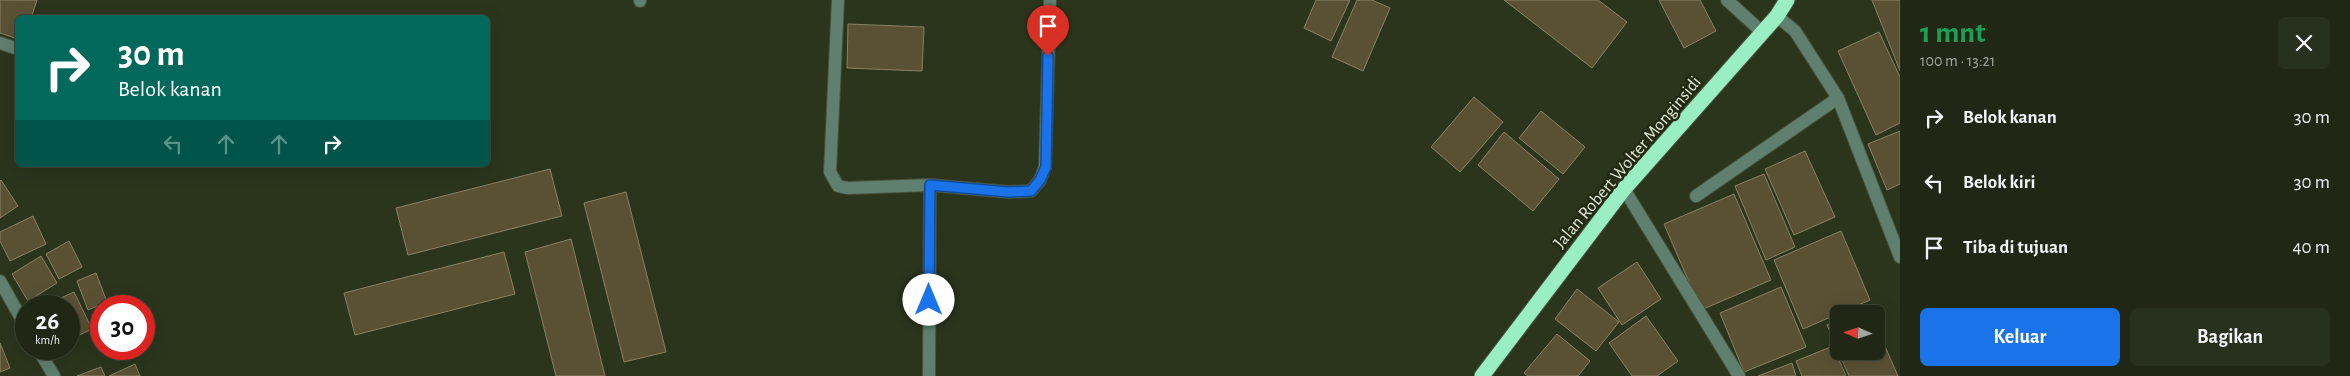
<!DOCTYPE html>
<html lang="id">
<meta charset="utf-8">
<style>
:root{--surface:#202815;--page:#28301e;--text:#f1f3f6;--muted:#a2a6a0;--line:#3d4434;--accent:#1a73e8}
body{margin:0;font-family:"Alegreya Sans",sans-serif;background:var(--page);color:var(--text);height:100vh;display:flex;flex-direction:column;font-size:19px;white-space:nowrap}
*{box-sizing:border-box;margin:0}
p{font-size:16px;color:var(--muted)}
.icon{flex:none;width:28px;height:28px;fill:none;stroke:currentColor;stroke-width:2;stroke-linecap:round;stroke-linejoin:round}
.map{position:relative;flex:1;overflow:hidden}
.details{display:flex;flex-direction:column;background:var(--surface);width:450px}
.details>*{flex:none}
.guide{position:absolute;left:15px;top:15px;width:475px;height:152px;border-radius:8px;box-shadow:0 5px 20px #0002,0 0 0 1px var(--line);background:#00695c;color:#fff;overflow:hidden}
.needle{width:32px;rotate:273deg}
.fabs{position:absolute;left:1830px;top:305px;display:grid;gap:10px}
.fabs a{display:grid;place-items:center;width:55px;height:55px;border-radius:8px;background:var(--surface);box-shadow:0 5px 20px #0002,0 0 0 1px var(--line);font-size:25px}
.speed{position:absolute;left:15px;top:295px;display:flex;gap:10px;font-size:25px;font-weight:700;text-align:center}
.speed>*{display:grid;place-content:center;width:65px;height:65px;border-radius:50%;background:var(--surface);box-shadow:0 5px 20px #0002,0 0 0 1px var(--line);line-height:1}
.speed small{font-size:12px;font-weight:400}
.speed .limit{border:8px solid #d22;background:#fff;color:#111}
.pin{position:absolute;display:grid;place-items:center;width:42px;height:42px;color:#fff;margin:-51px -21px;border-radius:50% 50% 50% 0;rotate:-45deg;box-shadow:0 0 5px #0007}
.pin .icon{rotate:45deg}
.me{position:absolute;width:55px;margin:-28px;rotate:0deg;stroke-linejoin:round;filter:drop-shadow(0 0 4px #0008)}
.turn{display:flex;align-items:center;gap:18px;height:105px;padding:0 20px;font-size:22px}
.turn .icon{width:65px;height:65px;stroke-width:2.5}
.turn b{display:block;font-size:35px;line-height:42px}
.lanes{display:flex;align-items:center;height:48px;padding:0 20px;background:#0003;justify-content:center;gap:25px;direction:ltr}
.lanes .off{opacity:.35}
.round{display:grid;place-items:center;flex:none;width:52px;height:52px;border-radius:8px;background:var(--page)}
.overview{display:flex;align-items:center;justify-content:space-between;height:85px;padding:0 20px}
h1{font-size:30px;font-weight:600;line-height:38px;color:#1e9e55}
.cta{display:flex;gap:10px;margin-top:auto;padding:10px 20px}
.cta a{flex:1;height:58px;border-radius:8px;background:var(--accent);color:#fff;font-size:20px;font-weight:600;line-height:58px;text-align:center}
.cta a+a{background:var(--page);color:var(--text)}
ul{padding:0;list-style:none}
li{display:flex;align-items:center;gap:15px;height:65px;padding:0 20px}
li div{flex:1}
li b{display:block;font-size:19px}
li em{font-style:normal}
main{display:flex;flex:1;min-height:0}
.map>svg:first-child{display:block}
</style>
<main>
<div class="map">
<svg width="1900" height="376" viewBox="0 0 1900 376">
<rect width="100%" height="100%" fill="#2b351c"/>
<g fill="#5a5135" stroke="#8b8164">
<polygon points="0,0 37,0 31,18 18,18 18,39 0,33"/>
<polygon points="1316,0 1350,0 1331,41 1304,28"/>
<polygon points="1357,0 1372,0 1390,8 1363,71 1332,57"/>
<polygon points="1504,0 1598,0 1627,22 1592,68"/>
<polygon points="1659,0 1700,0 1716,31 1684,48"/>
<polygon points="1872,0 1900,0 1900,71"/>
<polygon points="848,24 924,27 922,71 847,68"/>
<polygon points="1879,32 1900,77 1900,123 1876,135 1838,51"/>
<polygon points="1474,97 1503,122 1460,172 1431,147"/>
<polygon points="1541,111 1585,147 1563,174 1519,138"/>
<polygon points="1900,131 1900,184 1887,190 1868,144"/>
<polygon points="1504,132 1559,179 1533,211 1478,165"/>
<polygon points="1805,151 1835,217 1794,235 1765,169"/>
<polygon points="550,169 562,216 408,255 396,208"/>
<polygon points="1764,174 1795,247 1766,260 1735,186"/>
<polygon points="1,180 18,206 0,218 0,181"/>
<polygon points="626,192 666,352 624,362 584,203"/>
<polygon points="1734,194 1771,280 1701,310 1664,224"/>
<polygon points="33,216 46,244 10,261 0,241 0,232"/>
<polygon points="1841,231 1870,300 1803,329 1774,260"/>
<polygon points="571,239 605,376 556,376 525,252"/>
<polygon points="69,241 82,267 59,279 46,254"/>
<polygon points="504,252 515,294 355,335 344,293"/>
<polygon points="41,256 57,283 28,301 12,274"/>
<polygon points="1637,262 1661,299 1622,325 1598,288"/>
<polygon points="96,273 107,302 88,310 77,281"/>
<polygon points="1781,287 1806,347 1744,372 1720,313"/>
<polygon points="1577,289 1619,322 1596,351 1555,319"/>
<polygon points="74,292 92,329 69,340 69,306 43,306"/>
<polygon points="1868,307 1871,314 1853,314"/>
<polygon points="1646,316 1678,361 1657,376 1632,376 1609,343"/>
<polygon points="1839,320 1839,351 1876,351 1876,326 1898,376 1849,376 1827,325"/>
<polygon points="1557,334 1590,361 1578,376 1528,376 1524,373"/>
<polygon points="0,343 10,368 0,372"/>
<polygon points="1833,346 1846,376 1802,376 1796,361"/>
<polygon points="1792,363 1796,376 1758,376"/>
<polygon points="135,364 140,376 109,376"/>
<polygon points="101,367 105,376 77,376"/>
</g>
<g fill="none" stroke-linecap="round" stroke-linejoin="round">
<g stroke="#48513a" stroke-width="14">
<g id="minor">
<polyline points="838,0 830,172 838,186 848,188 930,185 1008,192 1031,191 1040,180 1045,167 1050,0"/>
<polyline points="1727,0 1762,32"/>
<polyline points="640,1 640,0"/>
<polyline points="1777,16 1795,31 1838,98 1900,257"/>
<polyline points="0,43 18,49"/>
<polyline points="1624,189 1739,376"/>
<polyline points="1696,196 1838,98"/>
<polyline points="0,281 26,327"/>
<polyline points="38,349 54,376"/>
<polyline points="929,376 930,185"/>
</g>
</g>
<g stroke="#48513a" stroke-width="17">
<polyline id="highway" points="1482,376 1624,189 1777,16 1787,0"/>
</g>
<use href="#minor" stroke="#5f806e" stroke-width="12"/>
<use href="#highway" stroke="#9aefc2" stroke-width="15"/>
</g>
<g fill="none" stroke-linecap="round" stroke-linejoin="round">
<g stroke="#114b97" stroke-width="12">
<polyline id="route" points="929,300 930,185 1008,192 1031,191 1040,180 1046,167 1048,56"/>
</g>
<use href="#route" stroke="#1a73e8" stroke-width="9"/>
</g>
<g text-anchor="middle" stroke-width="5" stroke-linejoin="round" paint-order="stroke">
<g font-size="18" fill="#e1e7d8" stroke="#222b12">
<text transform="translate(1627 162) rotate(-50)" y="6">Jalan Robert Wolter Monginsidi</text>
</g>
</g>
</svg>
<div class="fabs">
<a><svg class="needle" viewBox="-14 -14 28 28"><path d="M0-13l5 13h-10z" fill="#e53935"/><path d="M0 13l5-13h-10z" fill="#a2a6a0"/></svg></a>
</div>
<div class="speed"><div>26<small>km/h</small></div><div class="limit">30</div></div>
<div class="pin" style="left:1048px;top:56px;background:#d93025"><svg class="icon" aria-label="arrive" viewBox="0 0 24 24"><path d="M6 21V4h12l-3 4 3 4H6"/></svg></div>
<svg class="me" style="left:929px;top:300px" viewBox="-20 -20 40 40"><circle r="19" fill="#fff"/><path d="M0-13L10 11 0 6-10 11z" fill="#1a73e8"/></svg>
<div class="guide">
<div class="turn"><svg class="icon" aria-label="right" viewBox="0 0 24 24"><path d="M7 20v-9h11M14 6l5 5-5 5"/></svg><div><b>30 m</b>Belok kanan</div></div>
<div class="lanes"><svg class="icon off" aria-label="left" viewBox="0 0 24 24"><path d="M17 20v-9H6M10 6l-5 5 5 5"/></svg><svg class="icon off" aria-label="ahead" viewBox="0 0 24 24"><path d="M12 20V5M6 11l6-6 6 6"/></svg><svg class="icon off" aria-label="ahead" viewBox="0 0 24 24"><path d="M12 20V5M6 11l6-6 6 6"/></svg><svg class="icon" aria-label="right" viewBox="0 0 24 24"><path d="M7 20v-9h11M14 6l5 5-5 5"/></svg></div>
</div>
</div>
<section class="details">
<div class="overview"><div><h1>1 mnt</h1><p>100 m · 13:21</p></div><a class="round"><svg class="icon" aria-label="close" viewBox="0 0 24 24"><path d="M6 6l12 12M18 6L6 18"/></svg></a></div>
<ul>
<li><svg class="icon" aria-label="right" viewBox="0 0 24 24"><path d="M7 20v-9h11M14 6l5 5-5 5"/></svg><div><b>Belok kanan</b></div><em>30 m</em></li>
<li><svg class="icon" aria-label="left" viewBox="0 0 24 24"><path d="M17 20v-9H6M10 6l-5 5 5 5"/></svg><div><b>Belok kiri</b></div><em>30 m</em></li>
<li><svg class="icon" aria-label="arrive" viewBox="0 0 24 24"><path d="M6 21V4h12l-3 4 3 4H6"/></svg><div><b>Tiba di tujuan</b></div><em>40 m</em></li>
</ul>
<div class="cta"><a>Keluar</a><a>Bagikan</a></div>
</section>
</main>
